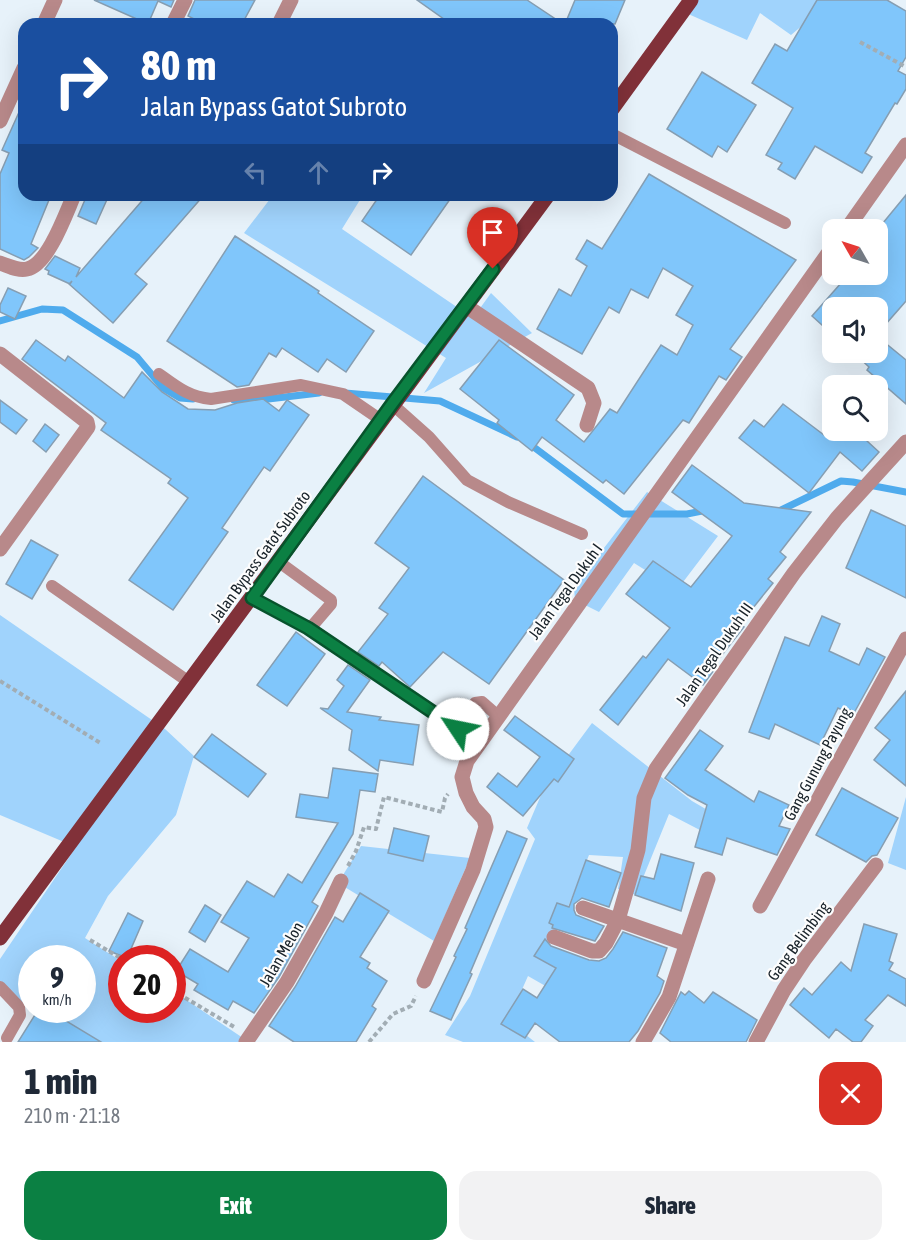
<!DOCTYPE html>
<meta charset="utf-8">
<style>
:root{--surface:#fff;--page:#f2f2f3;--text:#1f2937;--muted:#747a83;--accent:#0b8043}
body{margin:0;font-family:"Asap Condensed",sans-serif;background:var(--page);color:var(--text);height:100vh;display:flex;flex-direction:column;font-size:22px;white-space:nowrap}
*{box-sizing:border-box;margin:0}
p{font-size:20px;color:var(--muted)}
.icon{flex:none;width:33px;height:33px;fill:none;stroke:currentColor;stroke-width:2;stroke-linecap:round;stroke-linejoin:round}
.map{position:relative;height:1042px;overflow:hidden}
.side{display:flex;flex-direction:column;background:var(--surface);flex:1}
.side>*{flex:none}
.banner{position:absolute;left:18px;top:18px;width:600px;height:183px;border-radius:18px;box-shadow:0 6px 24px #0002;background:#1a4fa0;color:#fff;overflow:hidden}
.needle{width:39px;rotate:309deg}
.controls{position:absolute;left:822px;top:219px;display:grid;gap:12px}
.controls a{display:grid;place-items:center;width:66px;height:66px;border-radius:12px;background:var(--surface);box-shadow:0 6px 24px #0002;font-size:30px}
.speed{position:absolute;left:18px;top:945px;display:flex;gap:12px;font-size:30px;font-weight:700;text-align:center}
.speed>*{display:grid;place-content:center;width:78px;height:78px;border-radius:50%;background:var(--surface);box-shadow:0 6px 24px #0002;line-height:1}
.speed small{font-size:15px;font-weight:400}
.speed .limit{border:9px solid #d22;background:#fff;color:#111}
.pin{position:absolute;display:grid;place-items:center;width:51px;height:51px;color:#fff;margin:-62px -26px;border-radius:50% 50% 50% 0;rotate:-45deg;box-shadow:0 0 6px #0007}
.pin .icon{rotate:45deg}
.me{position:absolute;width:66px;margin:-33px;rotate:304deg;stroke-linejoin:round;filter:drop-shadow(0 0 4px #0008)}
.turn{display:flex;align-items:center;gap:21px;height:126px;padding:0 24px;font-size:27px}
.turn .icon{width:78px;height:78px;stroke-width:2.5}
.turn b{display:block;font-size:42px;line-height:51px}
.lanes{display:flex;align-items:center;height:57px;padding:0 24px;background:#0003;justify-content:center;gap:30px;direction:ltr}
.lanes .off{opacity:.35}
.round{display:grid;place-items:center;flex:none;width:63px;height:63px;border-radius:18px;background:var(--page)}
.headline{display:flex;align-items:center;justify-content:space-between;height:102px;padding:0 24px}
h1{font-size:36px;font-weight:800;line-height:45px}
.cta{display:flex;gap:12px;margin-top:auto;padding:12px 24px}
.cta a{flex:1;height:69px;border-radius:18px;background:var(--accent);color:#fff;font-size:24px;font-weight:800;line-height:69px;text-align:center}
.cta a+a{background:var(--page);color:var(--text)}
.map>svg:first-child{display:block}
</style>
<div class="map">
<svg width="906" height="1042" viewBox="0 0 906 1042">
<rect width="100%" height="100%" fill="#e7f2fa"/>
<g fill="#a0d3fc">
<polygon points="695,0 822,0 816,14 791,35 760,13 747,40 686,13"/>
<polygon points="273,195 363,195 342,229 473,318 491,293 532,333 424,393 446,358 244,233"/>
<polygon points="647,492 718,536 677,590 634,563 599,612 575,600 574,587"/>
<polygon points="0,615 165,729 194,756 176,815 108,896 85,938 121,961 122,1010 172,1010 173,991 243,1038 242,1042 92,1042 34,1010 82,1010 82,958 32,958 31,1008 0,990 0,959 76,847 0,815"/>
<polygon points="592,723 692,801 716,815 723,842 669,814 636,895 618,889 623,857 589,855 568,907 548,945 566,961 549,988 528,976 508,1021 535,1042 463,1042 445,1035 470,996 535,839 527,828 544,788"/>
<polygon points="906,797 906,870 888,863"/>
<polygon points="361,846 470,858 434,941 338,883"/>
</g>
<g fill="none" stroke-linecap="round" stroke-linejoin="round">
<g stroke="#4fabed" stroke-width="7">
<polyline points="0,321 42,309 63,310 137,357 163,388 180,398 193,399"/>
<polyline points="345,393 440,401 517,437"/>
<polyline points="234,400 251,401 319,393"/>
<polyline points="527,442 623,514 687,514 707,510"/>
<polyline points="777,512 841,481 853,482 906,492"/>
</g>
</g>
<g fill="#80c6fb" stroke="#869eb2" stroke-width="1.5">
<polygon points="94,0 174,0 171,7 158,1 148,24"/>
<polygon points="195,0 255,0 242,24 204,24 188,16"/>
<polygon points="417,0 527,0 563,24 451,24"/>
<polygon points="575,0 625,0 615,24 593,24 583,19 580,24 565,24"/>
<polygon points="817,0 887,0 906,11 906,57 898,71 906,75 906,89 897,104 895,103 865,153 872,157 862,173 815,146 795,179 778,169 782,163 766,155 793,108 752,83 775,44 787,51"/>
<polygon points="702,72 756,105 727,152 718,146 712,157 667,129"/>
<polygon points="24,101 24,195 51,195 31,244 38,248 29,257 24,260 0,249 0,174 9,153 2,150"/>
<polygon points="649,174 796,260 730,349 742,357 726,380 719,376 689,423 683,420 624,494 606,480 603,483 542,437 532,451 497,423 499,420 460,389 499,340 574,395 556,420 584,442 610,409 617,413 661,345 677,355 693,325 676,315 693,286 663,268 648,298 631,289 619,313 609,307 582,354 537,329 559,289 571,296 587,266 576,259 587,240 602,249"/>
<polygon points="87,195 109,195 96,224 78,216"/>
<polygon points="147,195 204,195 135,274 147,284 113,323 69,284 72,281 70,284 48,274 49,271 45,269 55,256 80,268 76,277"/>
<polygon points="380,195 453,195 411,255 362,221"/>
<polygon points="906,195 906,301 878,333 878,308 832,308 832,334 812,316 849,274 878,274 878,229"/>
<polygon points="235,236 319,291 318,293 374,331 346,372 327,359 318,372 282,348 276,357 269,353 249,385 237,387 167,341"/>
<polygon points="8,288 26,296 15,319 0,312 0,305"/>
<polygon points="878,337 906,360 906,404 867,370 869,367 853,352 878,352"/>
<polygon points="36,340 65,361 68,356 124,398 142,372 162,392 188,409 215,410 237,403 263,399 279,411 287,400 309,415 270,471 264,467 222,528 228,532 173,610 129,580 188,498 168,483 171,479 101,430 106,423 22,359"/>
<polygon points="0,400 27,420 16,434 0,422"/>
<polygon points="783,404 824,435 832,425 832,430 855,430 879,452 862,471 840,452 809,493 739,438 754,420 764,427"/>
<polygon points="45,424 59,435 46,452 33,441"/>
<polygon points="692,465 744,503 811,512 780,552 786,557 768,579 773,583 740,624 744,627 715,664 717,666 703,685 668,659 618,725 600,710 643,656 646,658 670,628 626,594 653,561 691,587 732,536 672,492"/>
<polygon points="423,476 564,580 489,684 443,652 410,687 382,662 379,666 358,652 388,614 379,608 409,568 375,543"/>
<polygon points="871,510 906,526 906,598 846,568"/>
<polygon points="31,540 58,555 32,599 6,584"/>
<polygon points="822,616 840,624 829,651 859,665 867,648 885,657 854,713 850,710 849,713 838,708 820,745 775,724 769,739 749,732 785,637 809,646"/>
<polygon points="296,632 325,654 287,706 257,685"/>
<polygon points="348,665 370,680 347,712 381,717 379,720 419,725 413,765 380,760 378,771 349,750 352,730 320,708 328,709 344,686 337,680"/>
<polygon points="906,691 906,786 874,760 890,740 875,728"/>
<polygon points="515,716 574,759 558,782 554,779 523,816 487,787 498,773 517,787 540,757 504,730"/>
<polygon points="700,730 723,746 705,770 754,802 759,791 789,805 779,826 790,829 777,855 727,838 722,855 695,847 707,805 688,795 665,778"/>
<polygon points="212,734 266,774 248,797 194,757"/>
<polygon points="333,768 378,774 375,792 360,790 353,834 312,902 318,906 279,977 254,1013 233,1001 228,1010 194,990 198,984 176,971 190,949 228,972 249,938 221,922 247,881 274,897 288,874 302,883 338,823 296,817 300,794 328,798"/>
<polygon points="842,788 898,818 877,855 872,856 866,862 816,835"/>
<polygon points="394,828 429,836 423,861 388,853"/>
<polygon points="507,831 527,839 470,973 472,974 451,1020 430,1011 456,957 454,956 467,929 465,928"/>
<polygon points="661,854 694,863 681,911 635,895 641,876 654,879"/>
<polygon points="586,860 621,873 609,907 582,898 574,904 574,910 576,915 604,926 595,941 552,928 553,925 549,923 557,903 569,907"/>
<polygon points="360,893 389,911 360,957 370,963 367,968 387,981 372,1006 376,1009 356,1042 294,1042 269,1026 295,987 335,917 343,922"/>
<polygon points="205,905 221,915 205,942 189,932"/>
<polygon points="128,913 143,921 127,958 109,951"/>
<polygon points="864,924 897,934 889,961 893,963 889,970 906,979 906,1006 888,995 865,1020 873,1026 861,1042 853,1042 836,1029 829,1038 790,1005 804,988 812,995 841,962 851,971"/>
<polygon points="623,932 667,948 657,976 664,981 660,993 638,1031 629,1042 560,1042 535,1023 525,1038 501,1024 523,989 537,998 556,968 534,956 545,939 551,946 589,960 599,961 606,958 613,949"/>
<polygon points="689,991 704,1003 713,992 757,1020 746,1042 671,1042 660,1033 681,992 685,995"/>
<polygon points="38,1010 48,1010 101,1042 18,1042"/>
</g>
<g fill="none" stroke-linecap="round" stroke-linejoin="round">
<g stroke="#a2adb4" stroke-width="4" stroke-dasharray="4.5 3" stroke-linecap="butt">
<polyline points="860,42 906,67"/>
<polyline points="0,681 102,744"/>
<polyline points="348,866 356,851 364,827 376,829 384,797 442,812 445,798 448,794"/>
<polyline points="90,940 122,959"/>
<polyline points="172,990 236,1028"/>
<polyline points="369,1042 393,1014 411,1006 416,996"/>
</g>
<g stroke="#b8898a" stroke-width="12">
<polyline points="612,134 785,223"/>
<path d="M159,374C177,387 189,397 211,399L301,385L343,394L381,420"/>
<polyline points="392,404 429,437 467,480 508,502 582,534"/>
<polyline points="52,586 189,682"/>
<polyline points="252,598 308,628 313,625 331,604 331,600 279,562"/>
<polyline points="308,628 458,729"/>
<polyline points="479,743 458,729 460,723 475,703 482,702 498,716"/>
<polyline points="0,987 19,1007 20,1015 7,1038"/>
</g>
<g stroke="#b8898a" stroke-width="15">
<polyline points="44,24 55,0"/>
<polyline points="173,24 185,0"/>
<polyline points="279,24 291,0"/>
<polyline points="0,121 24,68"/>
<polyline points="846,230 906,145"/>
<path d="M0,263C9,266 18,271 27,269C48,265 66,213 74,195"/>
<polyline points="466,306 588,388 594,403 587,425"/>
<polyline points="0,354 87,422 88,427 0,549"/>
<polyline points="760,906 906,639"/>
<polyline points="583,908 686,944"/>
<polyline points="554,937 592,951 599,951 606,943 618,920 638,850 644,798 656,769 794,573 837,518 906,442"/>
<polyline points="424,981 473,870 486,827 484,819 473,807 466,793 462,777 467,761 832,248"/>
<polyline points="246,1042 287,982 326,913 341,881"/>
<polyline points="643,1042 669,997 708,879"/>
<polyline points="756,1042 784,990 804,960 876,865"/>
</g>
<g stroke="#813139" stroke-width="15">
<polyline points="612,109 691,0"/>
<polyline points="0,938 548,195"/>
</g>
</g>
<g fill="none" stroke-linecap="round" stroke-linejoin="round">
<g stroke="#07532c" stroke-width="15">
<polyline id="route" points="458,729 308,628 252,598 392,404 493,269"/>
</g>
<use href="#route" stroke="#0b8043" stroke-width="10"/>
</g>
<g text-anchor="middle" stroke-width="4.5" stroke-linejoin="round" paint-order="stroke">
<g font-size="16" fill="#182229" stroke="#fdfdfd">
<text transform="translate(260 556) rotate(-54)" y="6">Jalan Bypass Gatot Subroto</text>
<text transform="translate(565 591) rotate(-54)" y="6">Jalan Tegal Dukuh I</text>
<text transform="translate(714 654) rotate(-55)" y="6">Jalan Tegal Dukuh III</text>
<text transform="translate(817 764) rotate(-62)" y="6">Gang Gunung Payung</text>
<text transform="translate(798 941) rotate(-54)" y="6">Gang Belimbing</text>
<text transform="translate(281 954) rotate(-60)" y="6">Jalan Melon</text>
</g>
</g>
</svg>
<div class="controls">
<a><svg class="needle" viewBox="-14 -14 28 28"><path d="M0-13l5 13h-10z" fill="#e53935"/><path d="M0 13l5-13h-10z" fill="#747a83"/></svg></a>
<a><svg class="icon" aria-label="sound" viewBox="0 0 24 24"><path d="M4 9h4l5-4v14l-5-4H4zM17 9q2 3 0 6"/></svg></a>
<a><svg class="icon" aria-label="search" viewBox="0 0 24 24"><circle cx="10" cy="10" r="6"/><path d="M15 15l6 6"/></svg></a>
</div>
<div class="speed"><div>9<small>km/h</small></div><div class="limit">20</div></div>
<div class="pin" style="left:493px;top:269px;background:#d93025"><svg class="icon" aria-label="arrive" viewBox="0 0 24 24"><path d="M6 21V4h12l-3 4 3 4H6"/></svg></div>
<svg class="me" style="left:458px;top:729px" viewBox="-20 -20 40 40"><circle r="19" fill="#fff"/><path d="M0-13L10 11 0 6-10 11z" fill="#0b8043"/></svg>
<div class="banner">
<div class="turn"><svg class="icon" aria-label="right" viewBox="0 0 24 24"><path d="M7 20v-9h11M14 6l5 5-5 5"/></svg><div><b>80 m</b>Jalan Bypass Gatot Subroto</div></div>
<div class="lanes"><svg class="icon off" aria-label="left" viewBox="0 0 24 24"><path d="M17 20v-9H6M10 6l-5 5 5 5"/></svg><svg class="icon off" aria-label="ahead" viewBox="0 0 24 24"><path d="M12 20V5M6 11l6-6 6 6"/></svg><svg class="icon" aria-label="right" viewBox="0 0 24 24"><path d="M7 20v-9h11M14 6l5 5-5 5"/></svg></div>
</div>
</div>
<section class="side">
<div class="headline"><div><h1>1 min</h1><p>210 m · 21:18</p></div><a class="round" style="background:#d93025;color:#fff"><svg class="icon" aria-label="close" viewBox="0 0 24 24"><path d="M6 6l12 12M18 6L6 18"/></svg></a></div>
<div class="cta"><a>Exit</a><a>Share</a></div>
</section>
